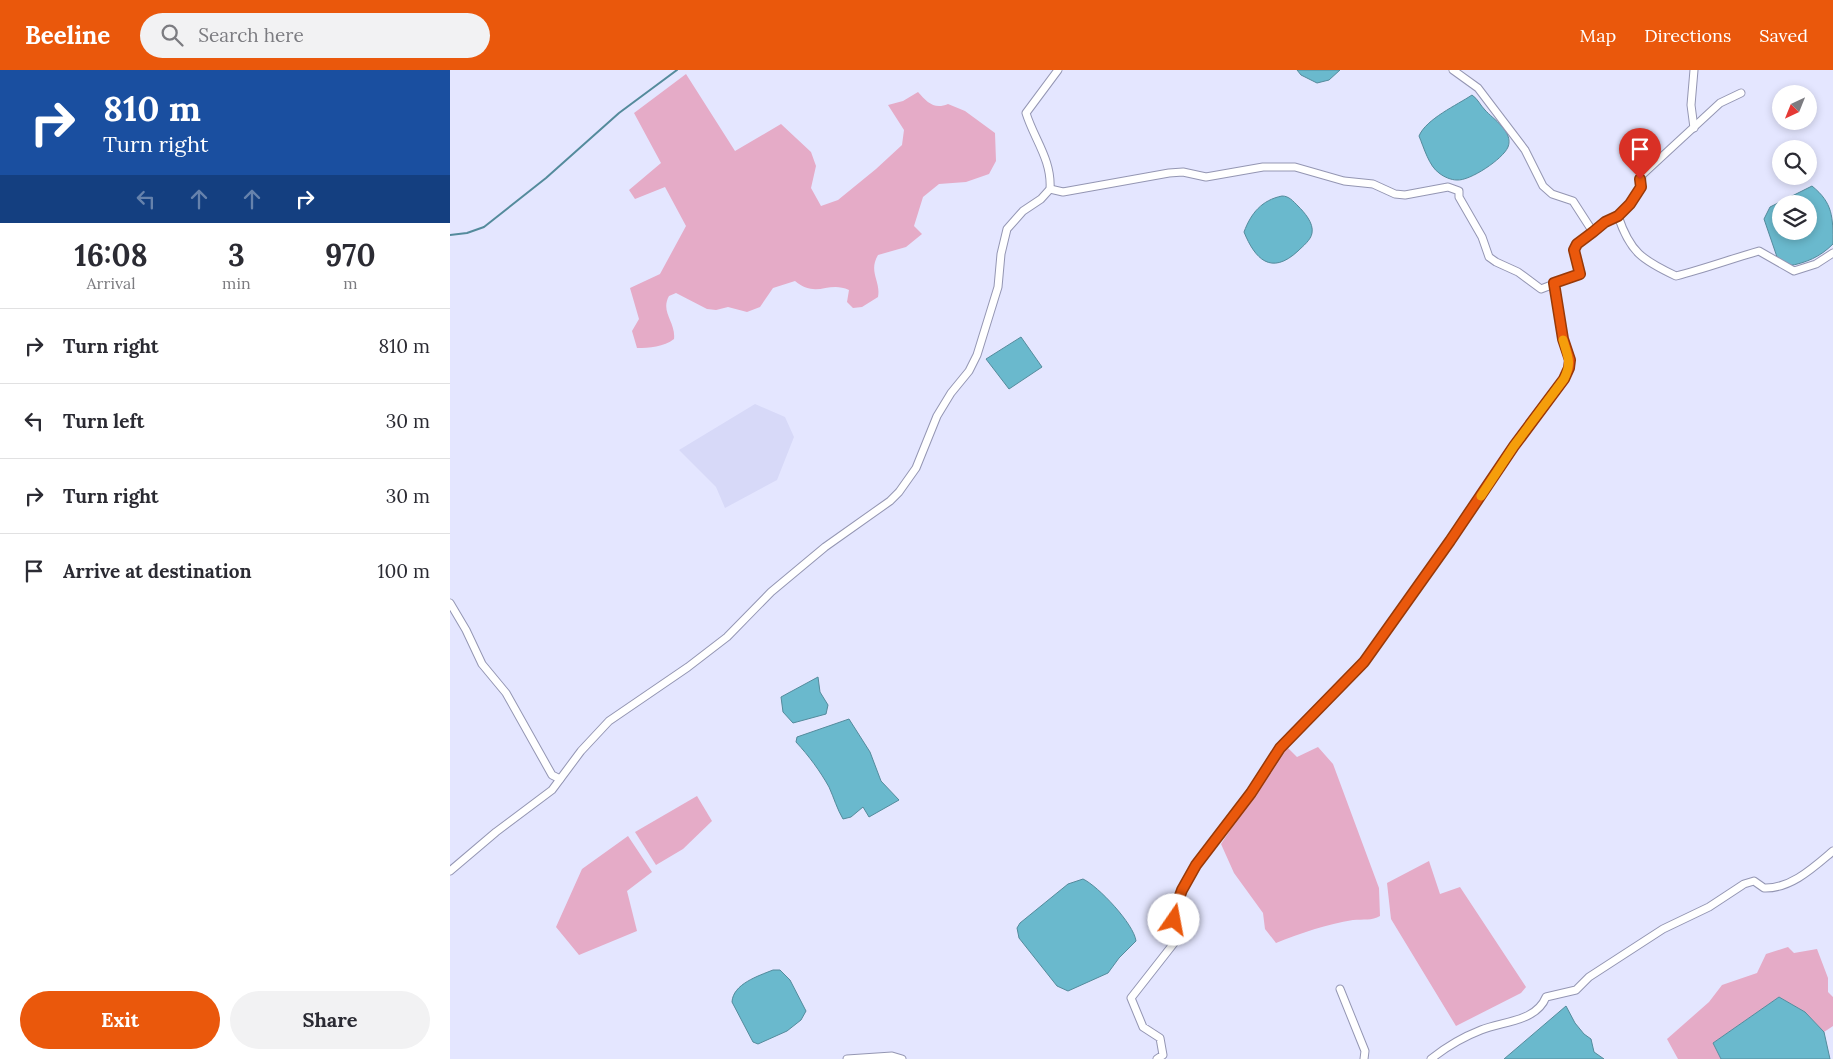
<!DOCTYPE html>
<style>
:root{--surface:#fff;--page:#f2f2f3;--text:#2b2b33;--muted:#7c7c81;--line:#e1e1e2;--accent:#ea580c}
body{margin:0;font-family:Lora,serif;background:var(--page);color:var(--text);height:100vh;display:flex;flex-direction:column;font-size:19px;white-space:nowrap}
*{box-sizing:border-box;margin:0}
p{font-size:16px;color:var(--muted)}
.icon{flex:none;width:28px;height:28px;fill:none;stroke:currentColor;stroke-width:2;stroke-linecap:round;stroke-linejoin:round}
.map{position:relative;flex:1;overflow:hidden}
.details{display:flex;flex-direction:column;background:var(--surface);width:450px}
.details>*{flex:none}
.guide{background:#1a4fa0;color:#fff;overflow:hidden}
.needle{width:32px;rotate:223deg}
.controls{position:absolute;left:1322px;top:15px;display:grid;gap:10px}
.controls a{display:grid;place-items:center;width:45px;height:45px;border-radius:50%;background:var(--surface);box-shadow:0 2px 8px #0003;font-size:25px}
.pin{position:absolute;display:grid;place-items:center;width:42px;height:42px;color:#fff;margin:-51px -21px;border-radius:50% 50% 50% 0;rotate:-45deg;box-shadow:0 0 5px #0007}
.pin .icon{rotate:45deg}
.me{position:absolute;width:55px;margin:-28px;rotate:12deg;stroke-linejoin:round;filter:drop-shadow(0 0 4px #0008)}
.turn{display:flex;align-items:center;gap:18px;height:105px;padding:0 20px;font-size:22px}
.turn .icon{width:65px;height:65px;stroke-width:2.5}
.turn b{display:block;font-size:35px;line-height:42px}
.lanes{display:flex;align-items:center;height:48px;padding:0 20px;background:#0003;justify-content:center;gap:25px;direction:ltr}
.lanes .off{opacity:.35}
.eta{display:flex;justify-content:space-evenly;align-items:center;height:85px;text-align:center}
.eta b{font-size:30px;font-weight:700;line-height:35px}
.primary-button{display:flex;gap:10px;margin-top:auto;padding:10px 20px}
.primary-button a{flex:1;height:58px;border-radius:30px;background:var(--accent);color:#fff;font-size:20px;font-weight:700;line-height:58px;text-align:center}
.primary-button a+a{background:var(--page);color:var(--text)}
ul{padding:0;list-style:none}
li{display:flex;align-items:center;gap:15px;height:75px;padding:0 20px;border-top:1px solid var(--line)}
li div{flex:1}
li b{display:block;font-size:19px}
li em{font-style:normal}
header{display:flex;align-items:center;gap:30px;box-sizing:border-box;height:70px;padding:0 25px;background:var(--accent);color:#fff}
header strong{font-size:24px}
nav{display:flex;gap:28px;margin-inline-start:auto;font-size:18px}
.search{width:350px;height:45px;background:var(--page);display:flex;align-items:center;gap:12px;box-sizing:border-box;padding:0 18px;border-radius:28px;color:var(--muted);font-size:19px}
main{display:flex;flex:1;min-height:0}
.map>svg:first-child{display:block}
</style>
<header>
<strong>Beeline</strong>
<div class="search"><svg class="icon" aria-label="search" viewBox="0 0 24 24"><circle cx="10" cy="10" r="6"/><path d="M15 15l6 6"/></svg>Search here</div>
<nav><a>Map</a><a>Directions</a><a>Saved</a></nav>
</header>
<main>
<section class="details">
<div class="guide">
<div class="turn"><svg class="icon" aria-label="right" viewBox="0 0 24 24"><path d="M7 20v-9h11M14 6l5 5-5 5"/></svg><div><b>810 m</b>Turn right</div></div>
<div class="lanes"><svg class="icon off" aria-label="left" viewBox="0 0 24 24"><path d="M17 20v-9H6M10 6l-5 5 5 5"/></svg><svg class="icon off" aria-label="ahead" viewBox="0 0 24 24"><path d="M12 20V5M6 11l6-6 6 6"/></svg><svg class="icon off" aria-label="ahead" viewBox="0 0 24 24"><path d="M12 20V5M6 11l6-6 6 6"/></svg><svg class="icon" aria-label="right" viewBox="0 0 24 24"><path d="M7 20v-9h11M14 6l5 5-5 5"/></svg></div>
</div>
<div class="eta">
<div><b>16:08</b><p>Arrival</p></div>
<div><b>3</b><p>min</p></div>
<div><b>970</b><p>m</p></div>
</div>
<ul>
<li><svg class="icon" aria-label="right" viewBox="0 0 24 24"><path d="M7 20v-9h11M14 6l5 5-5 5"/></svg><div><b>Turn right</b></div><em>810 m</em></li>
<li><svg class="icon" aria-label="left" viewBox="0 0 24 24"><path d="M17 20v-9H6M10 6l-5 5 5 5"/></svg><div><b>Turn left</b></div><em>30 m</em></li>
<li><svg class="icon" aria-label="right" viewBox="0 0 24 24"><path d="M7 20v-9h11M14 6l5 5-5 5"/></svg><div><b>Turn right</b></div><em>30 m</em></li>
<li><svg class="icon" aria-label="arrive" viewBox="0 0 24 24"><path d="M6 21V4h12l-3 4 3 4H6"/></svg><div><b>Arrive at destination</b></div><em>100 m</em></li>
</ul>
<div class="primary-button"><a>Exit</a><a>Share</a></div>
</section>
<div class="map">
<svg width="1383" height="989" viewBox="0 0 1383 989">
<rect width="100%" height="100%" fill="#e4e6ff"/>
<polygon fill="#d7d9f8" points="305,334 335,347 344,367 327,410 275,438 266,417 229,380"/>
<g fill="#e5abc7">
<path d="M236,4L285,81L331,54L361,82L366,96L361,118L371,136L388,130L426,99L452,75L454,60L438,35L453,31L468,22C477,32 484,40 498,34L515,41L545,63L546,91L539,104L516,112L489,114L473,127L464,156L472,164L456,177L428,185C418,202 431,211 428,227L412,237L403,238L397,232L399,220C378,210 367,229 345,211L323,218L310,237L297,242L278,237L266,240L257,239L226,223L219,226C210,242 226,252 224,269C214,277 199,278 187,278L182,261L189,249L180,218L210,204L236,156L215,117L185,129L179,120L211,93L184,43Z"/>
<path d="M836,676L847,687L868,677L883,694L929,818L930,846C922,851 913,849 903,850C877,854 851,863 826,873L815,859L813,843L784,803L771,774Z"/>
<polygon points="247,726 262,751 233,779 206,795 185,762"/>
<polygon points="178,766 202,802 177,821 187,861 129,885 106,857 132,799"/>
<polygon points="979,791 990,824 1010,817 1076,917 1071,923 1006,956 941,849 937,813"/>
<polygon points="1338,877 1344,883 1367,879 1378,908 1378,922 1383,927 1383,956 1374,962 1355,942 1329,927 1263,973 1271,989 1228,989 1217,969 1259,932 1272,915 1307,903 1316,884"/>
</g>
<g fill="#6ab9cd" stroke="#548b9c" fill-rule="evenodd">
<polygon points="847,0 890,0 879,10 867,13 851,5"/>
<path d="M1022,25C1028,29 1030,35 1035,40C1043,49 1064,62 1058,77C1053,89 1020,111 1007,110C1001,110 994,107 989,103C979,96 974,78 969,66C976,49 1007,35 1022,25Z"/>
<path d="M1362,116C1383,133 1383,147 1383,174C1370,187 1356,193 1338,196L1327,187L1314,149L1320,137ZM1331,134H1359V161H1331Z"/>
<path d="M832,126C839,126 843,131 848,136C854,142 864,153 862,163C861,170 853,176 848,181C821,206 805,189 794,162C801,143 812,130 832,126Z"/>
<polygon points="571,267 592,297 559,319 536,289"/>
<polygon points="368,607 370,622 378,635 376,644 343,653 333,642 331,627"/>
<path d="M399,649L420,682L431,711L449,730L419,747L413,737L401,747L393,749C387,739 384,728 379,717C370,701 359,686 346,672L347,667Z"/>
<path d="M633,809C648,816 684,854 686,871L669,888L658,903L618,921L607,916L569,868L567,858L570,853L618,814Z"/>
<path d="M323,900H330L340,910L356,941L351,950L337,961L308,974L303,972L282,932C283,914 308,906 323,900Z"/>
<polygon points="1329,927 1355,942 1374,962 1380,989 1271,989 1263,973"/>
<polygon points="1116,936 1125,953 1134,964 1141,969 1144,982 1154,989 1054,989"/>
</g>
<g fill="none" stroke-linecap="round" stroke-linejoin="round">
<polyline stroke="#548b9c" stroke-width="2" points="0,165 17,163 34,157 96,108 169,43 227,0"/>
<g stroke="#9496b3" stroke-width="9">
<g id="minor">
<polyline points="1244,0 1241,35 1244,58"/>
<polyline points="600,119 613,122 719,103 733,102 756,107 813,97 845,97 894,111 923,114 945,124 955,125 998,117 1009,121 1009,127 1032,167 1039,187 1046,192 1068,202 1091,219 1130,204 1124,180 1127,175 1143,162 1123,131 1102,124 1093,116 1075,80 1028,18 1003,0"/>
<path d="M1168,146C1180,182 1192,190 1226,206C1254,199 1281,189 1309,181L1344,201L1366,194L1383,183"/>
<polyline points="1143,162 1155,152 1168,146 1180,134 1191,117 1192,105 1270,33 1291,23"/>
<polyline points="0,533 16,560 32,594 56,623 102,705 110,709"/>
<path d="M0,801L46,762L102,720L131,681L159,651L238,597L277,567L321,522L375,477L440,431L449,422L466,398L487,346L501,323L519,301L527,285L548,217L551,184L557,159L573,141L591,129L600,119C602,90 584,69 576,43L608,0"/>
<polyline points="890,919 915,981 914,989"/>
<polyline points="397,989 442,986 452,989"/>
<polyline points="707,989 713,985 710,968 693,957 681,928 728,868 729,864 724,850 725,839 732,820 746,795 801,723 840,666 914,592 982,497 1064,376 1114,309 1119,298 1119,290 1113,269 1104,213"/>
<path d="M981,989C996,977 1013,967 1031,960C1053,951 1086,952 1096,927L1126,920L1139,907L1213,859L1259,837L1294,814L1304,811L1314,818C1341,819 1364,797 1383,781"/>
</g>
</g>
<use href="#minor" stroke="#fff" stroke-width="7"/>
</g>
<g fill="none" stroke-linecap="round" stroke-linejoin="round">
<g stroke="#983908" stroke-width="12">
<polyline id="route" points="724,850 725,839 732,820 746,795 801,723 830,678 914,592 1000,471 1064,376 1114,309 1119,298 1120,290 1113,269 1104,213 1130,204 1124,180 1127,174 1143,162 1155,152 1168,146 1180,134 1191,117 1190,109"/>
</g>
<use href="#route" stroke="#ea580c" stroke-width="9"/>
<path stroke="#f59e0b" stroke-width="9" d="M1031,426L1064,376L1114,309C1122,293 1118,287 1113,270"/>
</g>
</svg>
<div class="controls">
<a><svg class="needle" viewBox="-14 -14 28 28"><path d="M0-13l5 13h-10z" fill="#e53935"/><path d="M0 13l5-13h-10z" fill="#7c7c81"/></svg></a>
<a><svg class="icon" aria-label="search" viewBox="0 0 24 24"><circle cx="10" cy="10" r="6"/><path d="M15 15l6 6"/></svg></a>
<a><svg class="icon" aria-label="layers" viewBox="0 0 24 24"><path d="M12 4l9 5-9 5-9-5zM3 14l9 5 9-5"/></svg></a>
</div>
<div class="pin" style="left:1190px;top:109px;background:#d93025"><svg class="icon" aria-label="arrive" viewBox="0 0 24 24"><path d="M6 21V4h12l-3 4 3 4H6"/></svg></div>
<svg class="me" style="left:724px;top:850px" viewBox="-20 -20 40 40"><circle r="19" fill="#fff"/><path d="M0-13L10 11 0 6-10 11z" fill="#ea580c"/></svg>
</div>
</main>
